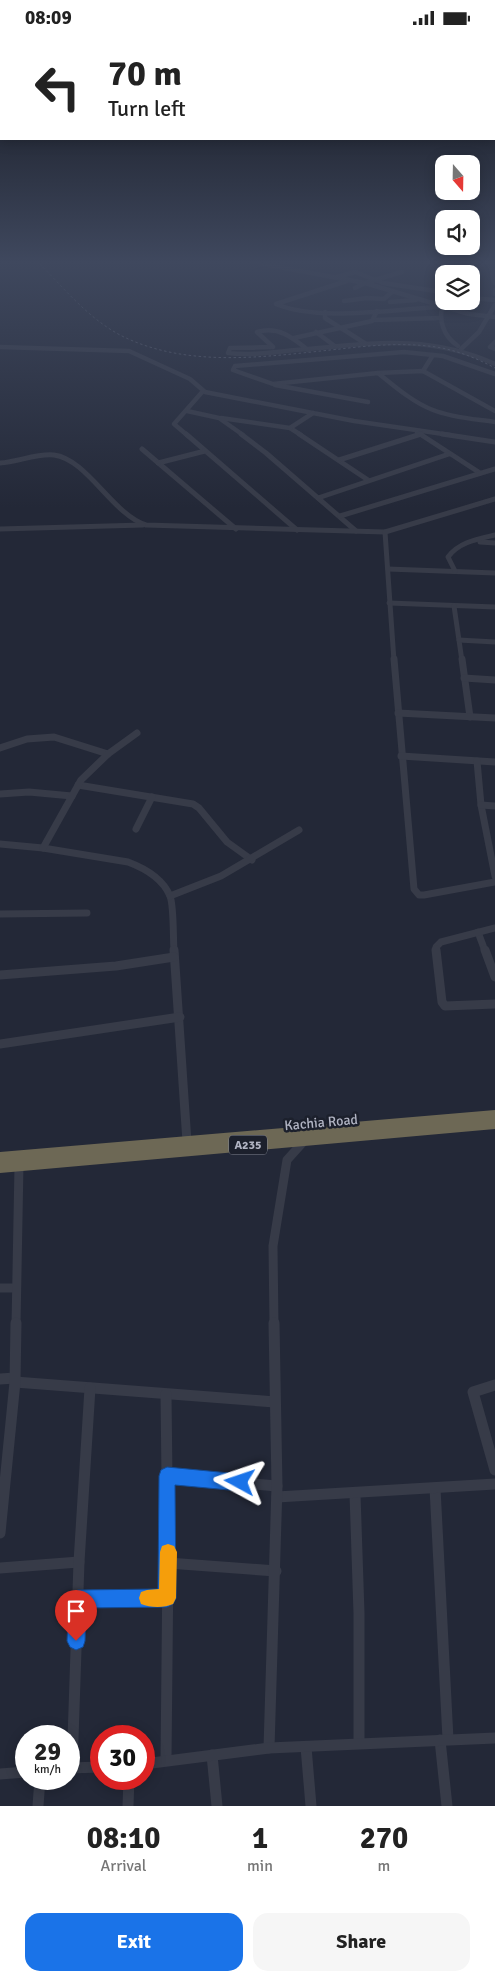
<!DOCTYPE html>
<style>
:root{--surface:#fff;--page:#f6f6f6;--text:#222;--muted:#767676;--accent:#1a73e8}
body{margin:0;font-family:Signika,sans-serif;background:var(--page);color:var(--text);height:100vh;display:flex;flex-direction:column;font-size:19px;white-space:nowrap}
*{box-sizing:border-box;margin:0}
p{font-size:16px;color:var(--muted)}
.icon{flex:none;width:28px;height:28px;fill:none;stroke:currentColor;stroke-width:2;stroke-linecap:round;stroke-linejoin:round}
.map{position:relative;height:1771px;overflow:hidden}
.details{display:flex;flex-direction:column;background:var(--surface);flex:1}
.details>*{flex:none}
.banner{position:absolute;left:0px;top:0px;width:495px;height:105px;box-shadow:0 2px 12px #0003;background:#fff;color:var(--text);overflow:hidden}
.needle{width:32px;rotate:160deg}
.controls{position:absolute;left:435px;top:120px;display:grid;gap:10px}
.controls a{display:grid;place-items:center;width:45px;height:45px;border-radius:10px;background:var(--surface);box-shadow:0 2px 12px #0003;font-size:25px}
.speed{position:absolute;left:15px;top:1690px;display:flex;gap:10px;font-size:25px;font-weight:700;text-align:center}
.speed>*{display:grid;place-content:center;width:65px;height:65px;border-radius:50%;background:var(--surface);box-shadow:0 2px 12px #0003;line-height:1}
.speed small{font-size:12px;font-weight:400}
.speed .limit{border:8px solid #d22;background:#fff;color:#111}
.pin{position:absolute;display:grid;place-items:center;width:42px;height:42px;color:#fff;margin:-51px -21px;border-radius:50% 50% 50% 0;rotate:-45deg;box-shadow:0 0 5px #0007}
.pin .icon{rotate:45deg}
.me{position:absolute;width:55px;margin:-28px;rotate:275deg;stroke-linejoin:round;filter:drop-shadow(0 0 4px #0008)}
.turn{display:flex;align-items:center;gap:18px;height:105px;padding:0 25px;font-size:22px}
.turn .icon{width:65px;height:65px;stroke-width:2.5}
.turn b{display:block;font-size:35px;line-height:42px}
.eta{display:flex;justify-content:space-evenly;align-items:center;height:85px;text-align:center}
.eta b{font-size:30px;font-weight:800;line-height:35px}
.cta{display:flex;gap:10px;margin-top:auto;padding:10px 25px}
.cta a{flex:1;height:58px;border-radius:15px;background:var(--accent);color:#fff;font-size:20px;font-weight:800;line-height:58px;text-align:center}
.cta a+a{background:var(--page);color:var(--text)}
.status{display:flex;justify-content:space-between;align-items:center;height:35px;padding:0 25px;background:var(--surface);direction:ltr}
.status svg{height:14px;fill:currentColor}
.map>svg:first-child{display:block}
</style>
<div class="status"><b>08:09</b><svg viewBox="0 0 49 12"><path d="M0 12V9h3v3zM5 12V6h3v6zM10 12V3h3v9zM15 12V0h3v12zM26 1h20v11H26zM47 4h2v5h-2z"/></svg></div>
<div class="map">
<svg width="495" height="1771" viewBox="0 0 495 1771">
<rect width="100%" height="100%" fill="#232837"/>
<g fill="none" stroke-linecap="round" stroke-linejoin="round">
<g stroke="#181e33" stroke-width="1">
<polyline points="273,229 288,225"/>
<polyline points="253,235 267,231"/>
</g>
<g stroke="#373b48" stroke-width="4.5">
<polyline points="253,225 268,230 365,248 469,279 495,282"/>
<polyline points="493,235 492,241 495,248"/>
<polyline points="445,239 452,228 450,225"/>
<polyline points="444,240 440,249 442,257 444,257"/>
<polyline points="337,242 355,237 383,248 442,257"/>
<path d="M347,246L276,269C318,287 393,274 439,272"/>
<polyline points="355,253 365,248 402,237"/>
<polyline points="495,255 495,259"/>
<polyline points="471,263 495,265"/>
<polyline points="344,266 367,263 384,264 393,256"/>
<polyline points="390,267 416,265"/>
<path d="M443,267C438,285 443,301 458,311"/>
<polyline points="325,277 325,283 339,292"/>
<polyline points="373,285 441,283"/>
<polyline points="341,293 366,309"/>
<polyline points="316,297 336,312"/>
<polyline points="294,303 372,286 377,276"/>
<polyline points="495,307 490,312 495,314"/>
<polyline points="0,312 129,316 190,344 205,357 354,386 450,400"/>
<path d="M272,312L230,313L228,318C251,321 274,317 296,315C370,309 425,298 495,329"/>
<path d="M273,312L257,297C278,291 292,302 308,315"/>
<polyline points="461,314 479,297 495,270"/>
<polyline points="423,336 433,320"/>
<polyline points="378,338 423,336 495,376"/>
<path d="M495,339L443,321L404,317L235,331L233,335L273,349L378,338C394,351 414,368 433,375C453,383 475,384 495,387"/>
<polyline points="275,350 368,367"/>
<polyline points="187,376 219,383 243,400"/>
<polyline points="221,383 290,393 301,400"/>
<polyline points="290,393 313,378"/>
<polyline points="417,397 422,400"/>
<polyline points="187,400 174,389 203,356"/>
<polyline points="417,400 421,399"/>
</g>
<g stroke="#373b48" stroke-width="5">
<polyline points="186,399 297,495"/>
<polyline points="241,399 266,418 356,496"/>
<polyline points="299,399 368,445"/>
<polyline points="420,399 480,438"/>
<polyline points="442,399 495,407"/>
<polyline points="142,414 236,494"/>
<polyline points="339,425 421,399"/>
<path d="M0,428C18,427 37,418 54,420C87,424 113,480 146,490L385,497"/>
<polyline points="158,428 205,416"/>
<polyline points="318,463 449,419"/>
<polyline points="340,481 495,434"/>
<polyline points="0,494 143,490"/>
<polyline points="480,507 495,508"/>
<polyline points="388,534 495,538"/>
<path d="M455,536L448,522C459,507 478,504 495,500"/>
<polyline points="389,568 495,572"/>
<polyline points="454,571 462,626"/>
<polyline points="459,605 495,607"/>
<polyline points="394,626 385,497 495,464"/>
</g>
<g stroke="#373b48" stroke-width="7">
<polyline points="394,624 414,854 419,860 424,860 495,847"/>
<polyline points="462,624 470,682"/>
<polyline points="464,643 495,645"/>
<polyline points="398,678 495,683"/>
<polyline points="0,713 27,704 54,702 108,719"/>
<polyline points="401,721 495,727"/>
<polyline points="477,726 481,770 495,841"/>
<polyline points="78,750 193,769 199,773 227,807 252,825"/>
<polyline points="0,759 29,757 72,761"/>
<polyline points="481,770 495,771"/>
<polyline points="136,794 152,762"/>
<path d="M0,809L43,813L128,827C144,833 163,844 170,861C174,871 173,903 174,916"/>
<polyline points="43,813 81,745 108,719 137,698"/>
<polyline points="170,861 221,841 299,795"/>
<polyline points="0,879 87,878"/>
<polyline points="478,897 485,916"/>
<polyline points="436,916 436,912 441,907 495,893"/>
</g>
<g stroke="#373b48" stroke-width="9">
<polyline points="174,915 187,1107"/>
<polyline points="436,915 442,967 445,971 495,969"/>
<polyline points="485,915 495,942"/>
<polyline points="0,940 116,931 174,922"/>
<polyline points="0,1009 180,982"/>
<polyline points="0,1253 16,1253"/>
<polyline points="16,1290 19,1130"/>
<polyline points="274,1290 273,1211 287,1125 305,1105"/>
</g>
<g stroke="#373b48" stroke-width="11">
<polyline points="0,1344 15,1343"/>
<polyline points="15,1347 275,1367"/>
<polyline points="495,1350 473,1357 495,1435"/>
<polyline points="166,1359 168,1528 166,1725"/>
<polyline points="167,1441 277,1451"/>
<polyline points="435,1453 448,1704"/>
<polyline points="355,1459 359,1578 359,1708"/>
<polyline points="277,1462 495,1449"/>
<polyline points="0,1498 15,1347 16,1288"/>
<polyline points="168,1528 276,1536"/>
<polyline points="0,1533 79,1527"/>
<polyline points="78,1564 167,1563"/>
<polyline points="440,1705 447,1771"/>
<polyline points="306,1712 311,1771"/>
<polyline points="269,1713 277,1451 274,1288"/>
<polyline points="212,1720 217,1771"/>
<polyline points="144,1729 269,1713 495,1703"/>
<polyline points="69,1733 101,1732"/>
<polyline points="72,1733 79,1527 90,1353"/>
<polyline points="0,1739 26,1737"/>
<polyline points="38,1771 40,1744"/>
<polyline points="128,1771 129,1744"/>
</g>
<polygon fill="#6d6855" fill-rule="evenodd" points="495,1075 495,1094 0,1138 0,1117"/>
<path stroke="#595e6e" stroke-width="1" stroke-dasharray="2.5 2.5" stroke-linecap="butt" d="M36,225C63,252 89,285 124,302C191,334 270,321 340,314C374,310 409,307 442,313C461,317 478,324 495,333"/>
</g>
<linearGradient id="sky" x2="0" y2="1"><stop stop-color="#13161e"/><stop offset="0.48" stop-color="#3f485e"/><stop offset="1" stop-color="#3f485e" stop-opacity="0"/></linearGradient>
<rect width="495" height="473" fill="url(#sky)"/>
<polygon fill="#1a73e8" stroke="#114b97" points="167,1432 240,1439 246,1442 248,1447 246,1453 240,1456 175,1450 176,1563 173,1569 167,1572 86,1573 85,1606 83,1612 76,1615 70,1612 67,1606 69,1564 72,1558 78,1555 158,1554 159,1441 161,1435"/>
<path fill="#f59e0b" d="M168,1509L174,1511L177,1517L176,1563L173,1569C164,1573 151,1573 141,1569L139,1563L141,1557L147,1555L159,1554L160,1517L162,1511Z"/>
<g text-anchor="middle" stroke-width="5" stroke-linejoin="round" paint-order="stroke">
<rect fill="#1c202c" stroke="#858896" stroke-width="1" x="229" y="1100.5" width="38" height="19" rx="4"/>
<g font-size="12" font-weight="bold" fill="#b2b5c4">
<text x="248" y="1114">A235</text>
</g>
<g font-size="14" fill="#b2b5c4" stroke="#1c202c">
<text transform="translate(321 1087) rotate(-5)" y="5">Kachia Road</text>
</g>
</g>
</svg>
<div class="controls">
<a><svg class="needle" viewBox="-14 -14 28 28"><path d="M0-13l5 13h-10z" fill="#e53935"/><path d="M0 13l5-13h-10z" fill="#767676"/></svg></a>
<a><svg class="icon" aria-label="sound" viewBox="0 0 24 24"><path d="M4 9h4l5-4v14l-5-4H4zM17 9q2 3 0 6"/></svg></a>
<a><svg class="icon" aria-label="layers" viewBox="0 0 24 24"><path d="M12 4l9 5-9 5-9-5zM3 14l9 5 9-5"/></svg></a>
</div>
<div class="speed"><div>29<small>km/h</small></div><div class="limit">30</div></div>
<div class="pin" style="left:76px;top:1606px;background:#d93025"><svg class="icon" aria-label="arrive" viewBox="0 0 24 24"><path d="M6 21V4h12l-3 4 3 4H6"/></svg></div>
<svg class="me" style="left:240px;top:1447px" viewBox="-20 -20 40 40"><path d="M0-17L14 15 0 8-14 15z" fill="#1a73e8" stroke="#fff" stroke-width="4"/></svg>
<div class="banner">
<div class="turn"><svg class="icon" aria-label="left" viewBox="0 0 24 24"><path d="M17 20v-9H6M10 6l-5 5 5 5"/></svg><div><b>70 m</b>Turn left</div></div>
</div>
</div>
<section class="details">
<div class="eta">
<div><b>08:10</b><p>Arrival</p></div>
<div><b>1</b><p>min</p></div>
<div><b>270</b><p>m</p></div>
</div>
<div class="cta"><a>Exit</a><a>Share</a></div>
</section>
